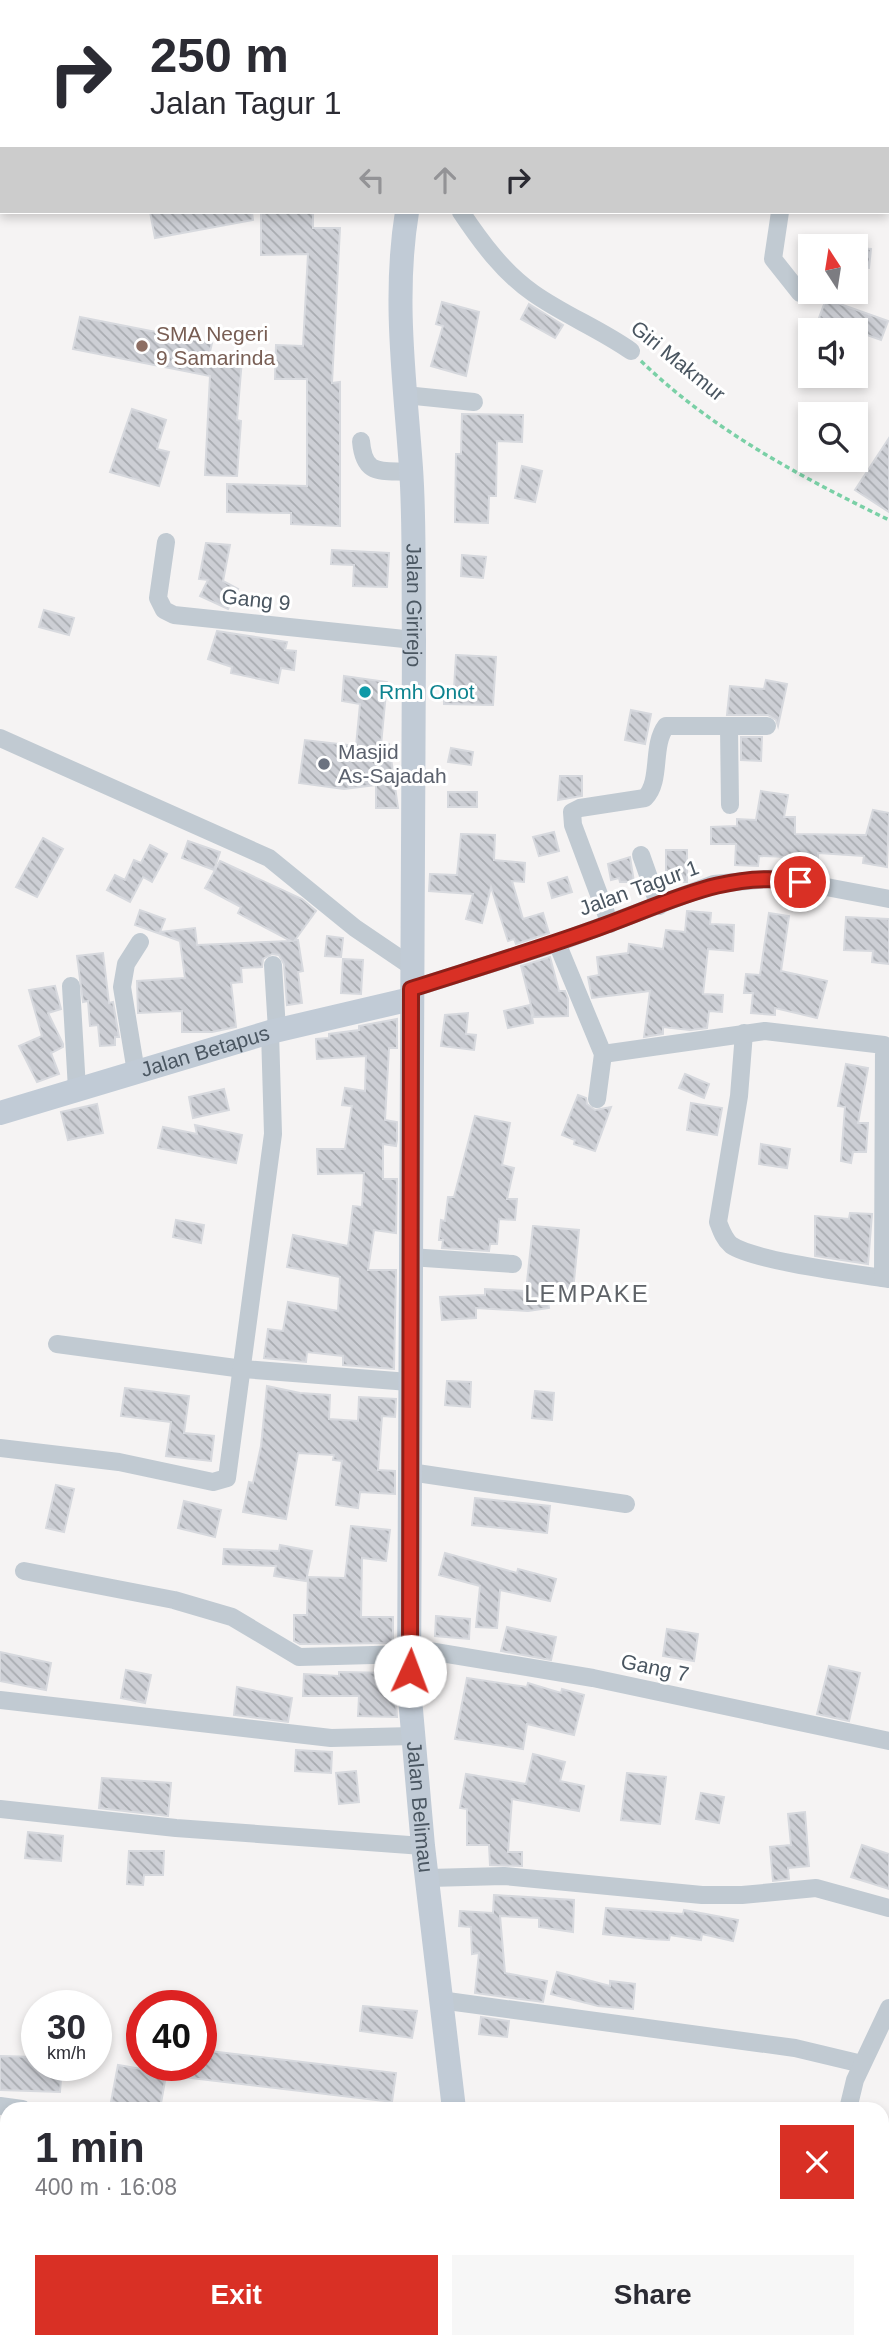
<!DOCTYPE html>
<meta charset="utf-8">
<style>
:root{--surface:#fff;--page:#f7f7f7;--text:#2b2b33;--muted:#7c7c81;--accent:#d93025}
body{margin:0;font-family:Arial,sans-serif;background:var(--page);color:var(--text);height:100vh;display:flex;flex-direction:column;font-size:26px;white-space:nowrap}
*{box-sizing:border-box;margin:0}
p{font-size:23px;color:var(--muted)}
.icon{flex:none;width:38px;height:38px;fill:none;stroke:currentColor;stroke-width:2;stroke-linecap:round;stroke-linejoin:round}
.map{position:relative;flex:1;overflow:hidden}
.sheet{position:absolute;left:0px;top:2102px;width:889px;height:247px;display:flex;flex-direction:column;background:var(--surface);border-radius:21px 21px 0 0;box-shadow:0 4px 10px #0003}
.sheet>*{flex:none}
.banner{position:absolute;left:0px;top:0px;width:889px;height:214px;box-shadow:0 4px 10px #0003;background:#fff;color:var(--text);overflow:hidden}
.needle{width:46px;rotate:348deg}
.fabs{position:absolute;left:798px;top:234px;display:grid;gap:14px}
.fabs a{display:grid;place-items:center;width:70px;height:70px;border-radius:0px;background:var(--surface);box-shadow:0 4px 10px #0003;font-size:35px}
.speed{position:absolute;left:21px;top:1990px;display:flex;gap:14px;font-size:35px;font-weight:700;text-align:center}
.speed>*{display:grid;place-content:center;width:91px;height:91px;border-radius:50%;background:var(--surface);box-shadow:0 4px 10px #0003;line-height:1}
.speed small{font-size:18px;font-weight:400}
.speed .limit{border:10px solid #d22;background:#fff;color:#111}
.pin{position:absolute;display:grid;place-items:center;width:60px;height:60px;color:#fff;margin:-30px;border:4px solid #fff;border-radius:50%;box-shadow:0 2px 7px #0007}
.me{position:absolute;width:77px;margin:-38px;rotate:2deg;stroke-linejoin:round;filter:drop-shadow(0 0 5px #0008)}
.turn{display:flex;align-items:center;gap:24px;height:147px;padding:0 35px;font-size:32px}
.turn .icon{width:91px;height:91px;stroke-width:2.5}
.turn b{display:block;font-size:49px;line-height:60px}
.lanes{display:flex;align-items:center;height:66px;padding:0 35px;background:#0003;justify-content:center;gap:35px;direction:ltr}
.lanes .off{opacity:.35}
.round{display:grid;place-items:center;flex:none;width:74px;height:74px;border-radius:0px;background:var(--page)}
.summary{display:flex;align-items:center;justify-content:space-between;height:119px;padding:0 35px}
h1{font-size:42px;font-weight:700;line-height:52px}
.cta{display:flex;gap:14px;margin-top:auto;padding:14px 35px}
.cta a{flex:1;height:80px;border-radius:0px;background:var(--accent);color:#fff;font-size:28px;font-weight:700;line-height:80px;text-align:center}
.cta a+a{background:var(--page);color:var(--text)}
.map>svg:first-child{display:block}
</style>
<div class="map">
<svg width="889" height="2348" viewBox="0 0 889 2348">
<defs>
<pattern id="building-back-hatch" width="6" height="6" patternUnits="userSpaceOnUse" patternTransform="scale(1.75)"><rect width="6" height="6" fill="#cdcfd5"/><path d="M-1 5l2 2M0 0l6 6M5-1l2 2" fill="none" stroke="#a8abb0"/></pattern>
</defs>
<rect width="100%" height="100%" fill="#f5f3f3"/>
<g fill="url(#building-back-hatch)" stroke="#d7d9de" stroke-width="2">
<polygon points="150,212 252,212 253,220 155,238"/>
<polygon points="261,212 313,212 313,228 340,228 332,383 340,382 340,526 291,524 291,513 227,512 227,484 307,486 307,379 275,379 276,345 303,346 308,254 261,255"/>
<polygon points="856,248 871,249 869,268 856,267"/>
<polygon points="826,299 888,321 881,340 819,318"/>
<polygon points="442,302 479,312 466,376 431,366 443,326 436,324"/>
<polygon points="529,304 563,325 555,338 521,319"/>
<polygon points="80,317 212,343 209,356 242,359 237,420 241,421 237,476 205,475 210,376 73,349"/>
<polygon points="132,409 166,420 157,449 169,452 159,486 110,472"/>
<polygon points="462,414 523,415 522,442 497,441 496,496 489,496 488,523 455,522 456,454 461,454"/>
<polygon points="889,438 889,512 855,490"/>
<polygon points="522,466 542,471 535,502 515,498"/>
<polygon points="206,543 230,545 223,581 238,589 228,609 200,596 208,580 199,579"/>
<polygon points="332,550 389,553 387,587 353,586 354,565 331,564"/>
<polygon points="462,555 486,557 483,578 461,576"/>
<polygon points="44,610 74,618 69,635 39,627"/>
<polygon points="217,631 287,642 285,650 296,651 294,670 281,668 278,683 231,673 232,667 208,659"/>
<polygon points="456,655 496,657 493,705 444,704 444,689 454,689"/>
<polygon points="344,676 387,682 381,745 389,744 398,808 376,808 376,785 344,789 299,783 305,740 356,746 360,704 342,701"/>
<polygon points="766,680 787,684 778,726 776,720 768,715 727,715 730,686 764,689"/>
<polygon points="631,710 651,714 645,744 625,740"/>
<polygon points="741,737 762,737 761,761 741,760"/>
<polygon points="451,748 473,752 471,765 448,762"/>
<polygon points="560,776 582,776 582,796 558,800"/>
<polygon points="761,791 788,795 784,817 795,817 795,834 866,835 873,810 889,813 887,867 863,863 864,856 818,853 818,858 759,856 758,866 735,865 736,844 711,844 711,827 737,826 737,819 756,820"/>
<rect x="448" y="792" width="29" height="15"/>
<polygon points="554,832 559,851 539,856 533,837"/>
<polygon points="461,834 495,835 494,860 525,863 524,882 512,881 523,919 543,913 549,933 516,944 514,939 508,941 491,887 482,923 466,919 473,894 429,891 430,874 457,875"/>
<polygon points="43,838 63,849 37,897 16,887"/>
<polygon points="188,841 220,852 214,870 182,858"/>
<polygon points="150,845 167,854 152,882 143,877 130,902 107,890 115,875 125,880 134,860 141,863"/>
<rect x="666" y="850" width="21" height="32"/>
<polygon points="630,857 634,882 620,882 619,878 611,880 608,864"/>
<polygon points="220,861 302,899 316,911 295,940 298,940 303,971 298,972 302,1003 287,1005 284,964 279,955 272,954 263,959 262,967 241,968 242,982 231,983 236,1027 212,1032 182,1032 182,1011 138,1013 137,981 185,978 180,941 135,925 140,910 165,919 160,932 195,928 197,945 291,941 243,916 238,913 241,907 205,888"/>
<polygon points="567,877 572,892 552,898 548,883"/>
<polygon points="687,911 711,913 710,924 734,925 733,951 708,949 703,994 723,995 722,1012 709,1011 707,1028 690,1030 663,1027 663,1034 644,1037 650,991 592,998 588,977 599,975 597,957 628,953 629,944 663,949 666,930 685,932"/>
<polygon points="769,913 789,916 781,971 827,981 817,1018 775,1008 775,1015 751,1013 753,993 744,993 746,974 760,975"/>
<polygon points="846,917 889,919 889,964 872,962 873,951 844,950"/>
<polygon points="327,936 343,938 341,957 325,956"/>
<polygon points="103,953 109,1003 113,1002 119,1037 115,1037 115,1045 100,1046 98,1025 90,1026 88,1001 83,1002 77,956"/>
<polygon points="550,957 559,991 565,991 568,999 568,1016 534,1017 521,966"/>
<polygon points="343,959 363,960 361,994 341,993"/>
<polygon points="55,986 61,1009 48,1013 63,1044 63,1047 51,1053 59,1074 37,1082 19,1046 42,1036 29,990"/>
<polygon points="530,1005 533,1023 508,1028 504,1011"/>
<polygon points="468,1013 466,1034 476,1035 474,1050 441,1046 445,1015"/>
<polygon points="397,1019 397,1048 389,1048 385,1120 397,1122 397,1140 396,1146 383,1144 383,1179 397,1179 396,1233 374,1230 368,1270 396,1270 394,1369 343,1365 343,1356 307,1352 306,1362 264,1358 268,1329 283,1331 288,1302 338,1311 340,1277 287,1267 293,1235 348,1246 353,1206 362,1207 364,1173 318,1174 317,1149 345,1149 352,1106 342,1105 345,1088 365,1091 366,1056 317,1059 316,1039 329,1038 329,1034 359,1030 359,1026"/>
<polygon points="846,1064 868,1068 858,1123 868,1123 866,1152 853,1152 851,1163 841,1161 845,1107 838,1106"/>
<polygon points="685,1074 709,1084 704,1098 679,1088"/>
<polygon points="224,1089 229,1110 193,1118 189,1097"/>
<polygon points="578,1095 586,1098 587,1104 595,1110 611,1107 595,1151 574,1144 575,1140 562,1135"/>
<polygon points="691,1103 722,1108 717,1135 687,1130"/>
<polygon points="97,1104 103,1133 68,1140 61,1112"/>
<polygon points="475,1116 510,1123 502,1165 514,1168 507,1199 517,1199 515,1220 499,1219 497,1244 490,1244 489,1251 442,1248 443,1240 439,1240 441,1220 445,1221 448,1197 454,1197"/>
<polygon points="195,1125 242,1135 236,1163 158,1148 163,1127 197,1134"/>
<polygon points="761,1144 790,1149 787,1168 759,1164"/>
<polygon points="850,1213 872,1214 868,1264 815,1256 815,1216 849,1219"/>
<polygon points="176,1220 204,1225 201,1243 173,1237"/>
<polygon points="533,1226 579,1230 573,1291 546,1289 549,1308 528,1311 476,1308 476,1318 442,1320 440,1297 485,1295 485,1289 526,1291"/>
<polygon points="447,1381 471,1382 470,1407 445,1405"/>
<polygon points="267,1386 300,1393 330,1395 329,1419 358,1421 359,1397 396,1399 395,1417 382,1416 378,1470 395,1471 395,1494 360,1492 358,1508 336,1505 342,1461 333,1460 334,1455 298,1453 286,1519 243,1512 249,1482 253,1483 261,1446"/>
<polygon points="125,1388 189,1396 184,1433 214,1436 211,1461 166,1456 171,1422 121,1416"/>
<polygon points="535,1391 554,1393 552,1420 532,1418"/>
<polygon points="56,1485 74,1489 64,1532 46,1528"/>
<polygon points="475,1498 550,1506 547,1533 472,1525"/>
<polygon points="184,1501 221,1510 215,1537 178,1528"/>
<polygon points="351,1526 390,1530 386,1561 362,1558 361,1617 393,1617 393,1643 300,1644 294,1641 294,1615 307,1615 308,1577 345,1578"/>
<polygon points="280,1545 312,1551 306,1581 274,1576 276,1566 223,1564 224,1549 279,1551"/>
<polygon points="445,1553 517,1573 518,1569 556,1579 550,1601 500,1590 497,1628 476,1627 480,1586 439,1575"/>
<polygon points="436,1616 470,1619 469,1639 435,1636"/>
<polygon points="507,1627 556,1637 551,1660 501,1651"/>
<polygon points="667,1629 698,1634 694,1661 663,1656"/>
<polygon points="0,1652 51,1663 46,1690 0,1681"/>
<polygon points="829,1666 860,1673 849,1721 817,1714"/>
<polygon points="126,1670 151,1675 145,1703 121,1698"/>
<polygon points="339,1672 394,1673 397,1717 358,1716 359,1696 303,1696 304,1674 339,1676"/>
<polygon points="467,1678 527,1687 528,1683 561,1693 562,1689 584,1695 574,1735 527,1724 523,1749 455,1739"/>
<polygon points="237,1687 292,1698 288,1722 234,1715"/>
<polygon points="296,1750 332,1752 331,1773 295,1771"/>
<polygon points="533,1754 565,1762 560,1781 584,1786 579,1811 512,1799 508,1852 522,1852 522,1866 490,1865 489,1845 467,1845 467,1809 460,1808 466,1774 526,1784"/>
<polygon points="356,1771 359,1802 339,1804 336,1773"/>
<polygon points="627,1773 666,1777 660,1824 621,1820"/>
<polygon points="102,1778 171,1783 168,1816 99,1808"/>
<polygon points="701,1793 724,1797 719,1823 696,1819"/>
<polygon points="805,1812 809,1866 788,1868 789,1879 773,1881 770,1847 791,1845 788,1814"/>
<polygon points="28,1832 63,1836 61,1861 25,1858"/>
<polygon points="862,1845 889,1854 889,1889 851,1877"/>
<polygon points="129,1851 164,1851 163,1875 144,1875 143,1885 127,1884"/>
<polygon points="494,1895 574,1900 573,1932 539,1927 539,1918 500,1916 505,1973 547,1981 543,2002 475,1993 479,1953 472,1954 471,1927 459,1926 460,1911 493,1913"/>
<polygon points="606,1908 683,1914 684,1910 738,1920 733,1941 702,1934 701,1940 670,1935 669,1940 649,1939 603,1934"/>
<polygon points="557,1972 610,1986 610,1981 635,1984 633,2009 598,2006 551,1994"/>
<polygon points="363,2006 417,2011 412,2038 360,2031"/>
<polygon points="481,2017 509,2021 507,2037 479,2034"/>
<polygon points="201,2050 396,2073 392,2102 166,2075 160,2109 111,2102 118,2065 164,2073 165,2065 201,2065"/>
<polygon points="0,2056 37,2057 37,2065 62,2065 60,2092 0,2090"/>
</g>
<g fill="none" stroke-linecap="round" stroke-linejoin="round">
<path stroke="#7ad0a6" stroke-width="3.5" stroke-dasharray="5 3.5" stroke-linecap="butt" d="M641,361C712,430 801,477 889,520"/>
<g stroke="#c1cad2" stroke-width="18">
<polyline points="474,0 488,0"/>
<path d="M461,212C481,242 503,272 533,293C564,315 600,329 631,351"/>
<polyline points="780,212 773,259 800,293"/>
<polyline points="405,395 474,402"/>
<path d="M361,441C364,477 381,470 411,472"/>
<polyline points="166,542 158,598 164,610 174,615 414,640"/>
<polyline points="729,727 730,805"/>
<polyline points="0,738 269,858 355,928 411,966"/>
<polyline points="641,855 659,906"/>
<path d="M610,924L573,825L572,812L580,808L645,798C662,781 651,746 666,726H767"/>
<polyline points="557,943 603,1054 597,1099"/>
<polyline points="273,965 277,1030"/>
<polyline points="71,986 77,1089"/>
<polyline points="411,989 557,943 714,884 779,878 889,899"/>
<path d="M744,1033L739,1096L718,1222C721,1230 724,1239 731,1245C754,1261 857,1274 889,1279"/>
<polyline points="603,1054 765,1031 884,1045 883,1278"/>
<polyline points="136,1072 122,987 126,964 140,942"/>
<polyline points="410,1257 513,1264"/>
<polyline points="57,1344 243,1369 409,1382"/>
<polyline points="0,1448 119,1462 213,1482 227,1478 273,1134 270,1032"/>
<polyline points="410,1472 626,1504"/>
<polyline points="24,1571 174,1600 232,1617 299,1657 410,1654"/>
<polyline points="411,1648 593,1678 889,1741"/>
<polyline points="0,1700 331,1738 413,1736"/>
<polyline points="0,1809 176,1828 423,1846"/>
<polyline points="429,1878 504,1876 702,1895 742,1895 816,1888 889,1908"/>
<polyline points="440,2000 795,2048 862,2064"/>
<polyline points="0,2106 22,2109"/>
<polyline points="848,2109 855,2080 889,2008"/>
<polyline points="882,2159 889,2160"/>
<polyline points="0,2212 7,2213"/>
<polyline points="855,2342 856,2348"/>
</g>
<g stroke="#c1cbd6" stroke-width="24">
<polyline points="608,2 611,0"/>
<path id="s1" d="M407,212C393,297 405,383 411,468C415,525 413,583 414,640L409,1687L423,1846L454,2109"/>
<path id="s2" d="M0,1113L270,1032L411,999"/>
<polyline points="479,2342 480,2348"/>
</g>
</g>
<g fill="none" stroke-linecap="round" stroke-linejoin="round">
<g stroke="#8d1f18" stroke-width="18">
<path id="route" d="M410,1671L411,989C470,970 530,952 589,931C658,908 725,868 800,882"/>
</g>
<use href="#route" stroke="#d93025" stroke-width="12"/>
</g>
<circle fill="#8d6e63" stroke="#fff" stroke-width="2.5" cx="142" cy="346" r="7"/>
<circle fill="#0f9aa8" stroke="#fff" stroke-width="2.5" cx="365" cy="692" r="7"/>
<circle fill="#6b7280" stroke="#fff" stroke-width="2.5" cx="324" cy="764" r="7"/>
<g text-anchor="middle" stroke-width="6" stroke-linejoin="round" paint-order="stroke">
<g font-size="21" fill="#785e54" stroke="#fff" text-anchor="start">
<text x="156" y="341">SMA Negeri<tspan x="156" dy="24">9 Samarinda</tspan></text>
</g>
<g font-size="21" fill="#4a5661" stroke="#fff">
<text transform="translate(678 361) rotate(39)" y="7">Giri Makmur</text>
<text transform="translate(256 600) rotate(6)" y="7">Gang 9</text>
<text dy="7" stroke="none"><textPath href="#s1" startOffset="394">Jalan Girirejo</textPath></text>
<text transform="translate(639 888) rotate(-20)" y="7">Jalan Tagur 1</text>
<text dy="7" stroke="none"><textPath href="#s2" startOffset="214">Jalan Betapus</textPath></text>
<text transform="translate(655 1668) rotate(12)" y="7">Gang 7</text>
<text dy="7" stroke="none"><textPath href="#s1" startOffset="1596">Jalan Belimau</textPath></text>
</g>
<g font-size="21" fill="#0d838f" stroke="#fff" text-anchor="start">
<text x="379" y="699">Rmh Onot</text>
</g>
<g font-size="21" fill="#5b616d" stroke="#fff" text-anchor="start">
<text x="338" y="759">Masjid<tspan x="338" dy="24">As-Sajadah</tspan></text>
</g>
<g font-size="24" letter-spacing="2" fill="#5f6368" stroke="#fff">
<text x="587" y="1302">LEMPAKE</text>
</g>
</g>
</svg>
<div class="fabs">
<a><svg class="needle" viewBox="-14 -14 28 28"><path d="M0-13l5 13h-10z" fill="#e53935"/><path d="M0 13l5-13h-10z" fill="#7c7c81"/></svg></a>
<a><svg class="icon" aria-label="sound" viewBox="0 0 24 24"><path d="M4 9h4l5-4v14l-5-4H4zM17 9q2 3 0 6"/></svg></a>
<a><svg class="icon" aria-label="search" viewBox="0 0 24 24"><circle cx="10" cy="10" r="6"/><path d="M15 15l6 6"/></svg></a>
</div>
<div class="speed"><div>30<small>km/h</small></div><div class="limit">40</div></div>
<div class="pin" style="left:800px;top:882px;background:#d93025"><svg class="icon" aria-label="arrive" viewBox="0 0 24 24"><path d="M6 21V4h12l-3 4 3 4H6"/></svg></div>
<svg class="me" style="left:410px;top:1671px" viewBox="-20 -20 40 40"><circle r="19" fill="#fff"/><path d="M0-13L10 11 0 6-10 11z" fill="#d93025"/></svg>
<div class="banner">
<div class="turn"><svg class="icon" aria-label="right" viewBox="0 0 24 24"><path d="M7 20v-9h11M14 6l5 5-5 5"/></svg><div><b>250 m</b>Jalan Tagur 1</div></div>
<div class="lanes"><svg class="icon off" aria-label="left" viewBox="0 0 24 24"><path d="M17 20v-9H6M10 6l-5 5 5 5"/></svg><svg class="icon off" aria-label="ahead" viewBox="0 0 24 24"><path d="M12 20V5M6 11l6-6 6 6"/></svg><svg class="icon" aria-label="right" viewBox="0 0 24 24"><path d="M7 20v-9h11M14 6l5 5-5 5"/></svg></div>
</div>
<section class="sheet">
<div class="summary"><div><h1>1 min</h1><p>400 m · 16:08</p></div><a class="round" style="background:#d93025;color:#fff"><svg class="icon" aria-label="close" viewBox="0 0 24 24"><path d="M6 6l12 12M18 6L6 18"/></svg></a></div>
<div class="cta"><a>Exit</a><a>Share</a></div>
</section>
</div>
